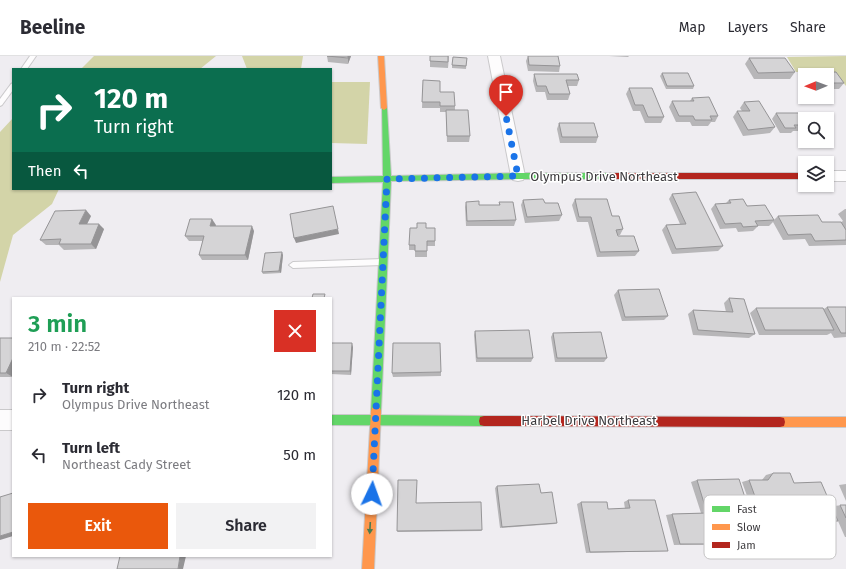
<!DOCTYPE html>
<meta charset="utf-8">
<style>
:root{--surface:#fff;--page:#f2f2f3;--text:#2b2b33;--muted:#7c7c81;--line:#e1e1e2;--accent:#ea580c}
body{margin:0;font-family:"Fira Sans",sans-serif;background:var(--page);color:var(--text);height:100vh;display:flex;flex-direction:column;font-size:15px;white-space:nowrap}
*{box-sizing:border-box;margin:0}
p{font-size:13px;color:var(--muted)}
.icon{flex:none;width:22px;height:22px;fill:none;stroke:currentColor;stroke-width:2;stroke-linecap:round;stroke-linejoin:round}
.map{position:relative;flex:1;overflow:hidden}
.panel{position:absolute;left:12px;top:241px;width:320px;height:260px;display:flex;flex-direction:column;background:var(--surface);border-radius:0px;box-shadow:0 1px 3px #0004}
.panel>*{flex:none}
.guide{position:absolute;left:12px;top:12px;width:320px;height:122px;border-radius:0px;box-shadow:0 1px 3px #0004;background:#0b6e4f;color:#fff;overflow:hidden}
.needle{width:26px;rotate:269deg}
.fabs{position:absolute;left:798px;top:12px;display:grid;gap:8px}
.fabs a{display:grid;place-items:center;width:36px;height:36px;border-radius:0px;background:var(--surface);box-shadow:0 1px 3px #0004;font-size:20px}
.pin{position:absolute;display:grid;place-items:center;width:34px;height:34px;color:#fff;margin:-41px -17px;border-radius:50% 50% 50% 0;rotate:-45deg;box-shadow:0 0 4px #0007}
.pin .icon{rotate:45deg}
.me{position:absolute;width:44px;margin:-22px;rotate:3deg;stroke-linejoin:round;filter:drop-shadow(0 0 3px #0008)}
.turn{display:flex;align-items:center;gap:14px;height:84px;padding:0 16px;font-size:18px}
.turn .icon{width:52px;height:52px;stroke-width:2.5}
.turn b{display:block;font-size:28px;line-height:34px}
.then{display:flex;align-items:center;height:38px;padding:0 16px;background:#0003;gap:8px;font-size:15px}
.round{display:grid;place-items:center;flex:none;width:42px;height:42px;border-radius:0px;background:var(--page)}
.overview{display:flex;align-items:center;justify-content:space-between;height:68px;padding:0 16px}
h1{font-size:24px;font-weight:600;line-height:30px;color:#1e9e55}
.primary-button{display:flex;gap:8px;margin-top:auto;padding:8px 16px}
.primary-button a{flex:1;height:46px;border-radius:0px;background:var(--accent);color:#fff;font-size:16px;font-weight:600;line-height:46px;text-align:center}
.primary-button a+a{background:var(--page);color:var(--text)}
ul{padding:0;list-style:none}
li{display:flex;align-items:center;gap:12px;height:60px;padding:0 16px}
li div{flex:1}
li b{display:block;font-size:15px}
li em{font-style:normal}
header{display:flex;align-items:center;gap:24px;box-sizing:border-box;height:56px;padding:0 20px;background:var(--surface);border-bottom:1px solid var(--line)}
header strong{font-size:19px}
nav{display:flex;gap:22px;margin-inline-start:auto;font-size:14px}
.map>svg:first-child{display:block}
</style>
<header>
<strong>Beeline</strong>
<nav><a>Map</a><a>Layers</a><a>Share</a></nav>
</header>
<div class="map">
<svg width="846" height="513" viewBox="0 0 846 513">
<rect width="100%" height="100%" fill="#efedf1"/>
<g fill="#d3d4a8">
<polygon points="94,0 216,0 200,13 81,13"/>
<polygon points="242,0 303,0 301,13 247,13"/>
<polygon points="846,0 846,30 834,16 796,16 787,1"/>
<polygon points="331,26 370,26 367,88 331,87"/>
<polygon points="13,62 13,133 59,133 52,148 13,179 0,226 0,76"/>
</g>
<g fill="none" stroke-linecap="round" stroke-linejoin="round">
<g stroke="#cac9cb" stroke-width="2">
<g id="lane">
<polygon points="30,0 36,0 27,13 21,13"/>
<polygon points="13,27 13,34 2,49 0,50 0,43 11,28"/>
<polygon points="383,203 387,206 383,209 293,212 289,209 293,206"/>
</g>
</g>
<g stroke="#cac9cb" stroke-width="2">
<g id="street">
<polygon points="488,0 500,0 525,120 523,124 518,125 513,124 511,120"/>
<rect x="827" y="115" width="19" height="10"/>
<rect x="0" y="354" width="13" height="20"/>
</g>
</g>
<g stroke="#cac9cb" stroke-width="2">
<polygon id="fast" points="382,50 386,50 387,52 391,120 518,117 610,117 614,120 610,123 518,123 391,125 381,355 378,359 484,360 488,361 489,365 488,369 484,370 331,369 331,359 374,359 371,355 383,126 331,127 331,121 383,120"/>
</g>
<g stroke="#cac9cb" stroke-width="2">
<g id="slow">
<polygon points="378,0 384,0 387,52 384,54 381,52"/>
<polygon points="376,350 380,352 381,355 374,513 362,513 371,355 372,352"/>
<polygon points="780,361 846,361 846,371 780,371 776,370 775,366 776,362"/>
</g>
</g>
<g stroke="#cac9cb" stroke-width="2">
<g id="jam">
<polygon points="610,117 805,117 805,123 610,123 606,120"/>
<polygon points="484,360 780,361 784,362 785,366 784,370 780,371 484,370 480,369 479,365 480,361"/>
</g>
</g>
<use href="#lane" fill="#fdfcfd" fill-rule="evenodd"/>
<use href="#street" fill="#fdfcfd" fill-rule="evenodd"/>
<use href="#fast" fill="#63d668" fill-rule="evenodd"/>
<use href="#slow" fill="#ff974d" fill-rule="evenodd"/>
<use href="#jam" fill="#b3261e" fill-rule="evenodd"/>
</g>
<g fill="#b7b6b8">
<polygon points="327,0 351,0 348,8 328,6"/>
<polygon points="449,0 448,12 430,11 430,5"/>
<polygon points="528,0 560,10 559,16 528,15 526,5"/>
<polygon points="609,0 629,0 628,1"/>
<polygon points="467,2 466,13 452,12 452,9"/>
<polygon points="749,2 795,16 790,23 754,23 745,8"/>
<polygon points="836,16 844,27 839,33 827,33 827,19 805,19 805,30 800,23 804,17"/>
<polygon points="662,17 694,30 693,33 666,33 660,20"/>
<polygon points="534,18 579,24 577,30 568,30 570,38 568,44 547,44 545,36 536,36 533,25"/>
<polygon points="423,24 440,36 455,50 455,54 470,80 469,86 447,86 446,56 440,56 440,52 422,52"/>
<polygon points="629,32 664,61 661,67 645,67 640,55 633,55 626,38"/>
<polygon points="692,42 718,60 715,66 711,66 708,70 692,70 690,66 676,66 669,51 672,45 690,45"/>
<polygon points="744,46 775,71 770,77 743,80 733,61 737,55 742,55 740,52"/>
<polygon points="776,57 805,63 805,75 793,75 791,77 780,77 772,63"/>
<polygon points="559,67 598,81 596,87 560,87 557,73"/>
<polygon points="672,138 723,190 718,195 672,198 662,174 666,169 680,168 669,143"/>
<polygon points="575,143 612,160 623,173 620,179 617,179 618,180 639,195 635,200 597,201 588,166 577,166 572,149"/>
<polygon points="523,144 545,147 562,159 559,165 525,167 521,149"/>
<polygon points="729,144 747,150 774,164 778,160 822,166 841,166 843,165 838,158 845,153 846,153 846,189 809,190 805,183 783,184 773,166 769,170 758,170 753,175 738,176 736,172 720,173 711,153 715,148 726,147"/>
<polygon points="466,146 479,149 499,149 499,146 516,164 514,170 466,170 465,151"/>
<polygon points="91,160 87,168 104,173 96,193 64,194 59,189 46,189 40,184"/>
<polygon points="216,169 215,170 254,175 248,204 202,204 199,199 203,185 189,185 185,180"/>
<polygon points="426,172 435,172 435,190 427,190 427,201 415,201 415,194 409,194 409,189"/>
<polygon points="283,199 281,217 263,218 262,216"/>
<polygon points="618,234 668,260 664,264 622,265 614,239"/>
<polygon points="729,242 755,278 749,282 693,279 688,258 693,254 726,256 724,247"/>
<polygon points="827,251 846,251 846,281 834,282 831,277 827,279 759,279 750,257 756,252 824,253"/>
<polygon points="475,275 533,302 531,306 476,306 474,279"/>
<polygon points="553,277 607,302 604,306 555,306 551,281"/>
<rect x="0" y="282" width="13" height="39"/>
<polygon points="331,287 353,291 351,319 331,318"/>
<polygon points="441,316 441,320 393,321 392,317"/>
<polygon points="773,417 794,427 832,450 846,449 846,481 845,481 838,465 829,466 779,467 776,458 754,459 742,426 749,424 762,424 766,419"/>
<polygon points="697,424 760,488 753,488 674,489 666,459 672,458 701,457 691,426"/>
<polygon points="846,428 846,445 839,429"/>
<polygon points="497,430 541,437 557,467 555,468 500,472 495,432"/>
<polygon points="628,444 668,495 586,497 577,448 581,446 608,453 625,453 624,446"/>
<polygon points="416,447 482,474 481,475 398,476 397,475"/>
</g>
<g fill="#959496">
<polygon points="348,0 351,0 348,8"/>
<polygon points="86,154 91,160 84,174 79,168"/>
<polygon points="212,163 216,169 214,176 210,170"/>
<polygon points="99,168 104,173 96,193 91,188"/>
<polygon points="252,170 254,175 248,204 245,199"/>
<polygon points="338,173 339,178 296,187 294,182"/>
<polygon points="282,196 283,199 281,217 279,215"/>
<polygon points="352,287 353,291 351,319 350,315"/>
<polygon points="13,302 13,321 6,317"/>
<polygon points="13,476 13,480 0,484 0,480"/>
<polygon points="180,500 186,500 183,513 178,513"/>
</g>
<g fill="#d5d4d6" stroke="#959496">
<polygon points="327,0 348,0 348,2"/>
<polygon points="430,0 448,0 448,6 430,5"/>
<polygon points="528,0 558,0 560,10 529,9"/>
<polygon points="453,1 467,2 466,10 452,9"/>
<polygon points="749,2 785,2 795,16 758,17"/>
<polygon points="836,16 844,27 827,27 827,19 806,19 804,17"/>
<polygon points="662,17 688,17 694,30 667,30"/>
<polygon points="534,18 577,18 579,24 566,24 570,38 549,38 546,30 537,30"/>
<polygon points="423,24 440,25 440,36 454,36 455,50 440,50 440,46 422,46"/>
<polygon points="629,32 652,32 664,61 648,61 643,49 635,49"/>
<polygon points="709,41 718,60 710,60 712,64 695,64 693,60 679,60 672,45 694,45 692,42"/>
<polygon points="759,45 775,71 748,74 737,55 750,55 744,46"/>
<polygon points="446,54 468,54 470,80 447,80"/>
<polygon points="776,57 820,57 824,63 805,63 805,69 794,69 796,72 785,72"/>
<polygon points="559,67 594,67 598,81 562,81"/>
<polygon points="696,136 723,190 676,193 666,169 686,168 672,138"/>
<polygon points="543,143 545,147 558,147 562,159 527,161 523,144"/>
<polygon points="575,143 607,143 612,160 619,160 623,173 616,174 618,180 634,180 639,195 600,196 591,161 579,161"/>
<polygon points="743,143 747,150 765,149 774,164 755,165 758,170 743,171 741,167 725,168 715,148 731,147 729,144"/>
<polygon points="479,145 479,149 500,149 499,146 513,146 516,164 467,165 466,146"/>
<polygon points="333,150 338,173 294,182 290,158"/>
<polygon points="86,154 79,168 99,168 91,188 59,188 61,183 40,184 55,155"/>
<polygon points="818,159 822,166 841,166 846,174 846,184 815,185 811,178 788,179 778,160"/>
<polygon points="190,163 212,163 210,170 252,170 245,199 199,199 204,180 185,180"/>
<polygon points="417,167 426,167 426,172 435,172 435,185 427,185 427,195 415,195 415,189 409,189 410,172 417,172"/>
<polygon points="282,196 279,215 262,216 265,197"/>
<polygon points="659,233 668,260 625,261 618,234"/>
<polygon points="313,238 325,238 324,242 312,242"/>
<polygon points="729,242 744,243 755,278 698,274 693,254 733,256"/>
<polygon points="827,251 846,251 846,277 841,277"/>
<polygon points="756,252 823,252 834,274 765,274"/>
<polygon points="529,274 533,302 477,302 475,275"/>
<polygon points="601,276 607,302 557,302 553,277"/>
<polygon points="0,282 13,282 13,302 6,317 0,317"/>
<polygon points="331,287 352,287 350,315 331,315"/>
<polygon points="393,287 440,287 441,316 392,317"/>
<polygon points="773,417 790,417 794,427 821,426 838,465 787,466 784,457 761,457 749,424 768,424"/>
<polygon points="739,423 760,488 680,488 672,458 707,457 697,424"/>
<polygon points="398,424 417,424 416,447 481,446 482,474 397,475"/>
<polygon points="539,428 541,437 552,436 557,467 502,471 497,430"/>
<polygon points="13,437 13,476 0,480 0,441"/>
<polygon points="628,444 655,444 668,495 590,496 581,446 607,446 608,453 630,452"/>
<polygon points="840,449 846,449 846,462"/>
<polygon points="120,500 180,500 178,513 117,513"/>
</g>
<defs><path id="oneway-solid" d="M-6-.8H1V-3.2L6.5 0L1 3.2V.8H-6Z"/></defs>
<use fill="#4d7a4f" href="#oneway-solid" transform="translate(370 472) rotate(93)"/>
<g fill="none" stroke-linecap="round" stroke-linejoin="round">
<polyline stroke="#1a73e8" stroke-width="7" stroke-dasharray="0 12.6" points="372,438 387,123 518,120 506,60"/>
</g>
<g text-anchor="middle" stroke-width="3" stroke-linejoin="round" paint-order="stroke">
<g font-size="13" fill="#3e3c3f" stroke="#fff">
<text x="604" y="125">Olympus Drive Northeast</text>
<text x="589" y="369">Harbel Drive Northeast</text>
</g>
</g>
<rect x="704" y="439" width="132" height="64" rx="6" fill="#fff" stroke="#c5c4c5" stroke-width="1"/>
<rect x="712" y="450" width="18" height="6" fill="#63d668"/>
<rect x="712" y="468" width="18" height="6" fill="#ff974d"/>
<rect x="712" y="486" width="18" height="6" fill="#b3261e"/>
<g font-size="11" fill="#3e3c3f">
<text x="737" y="457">Fast</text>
<text x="737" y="475">Slow</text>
<text x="737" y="493">Jam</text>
</g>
</svg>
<div class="fabs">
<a><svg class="needle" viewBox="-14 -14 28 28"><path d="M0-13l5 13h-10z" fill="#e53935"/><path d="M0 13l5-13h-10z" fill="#7c7c81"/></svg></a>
<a><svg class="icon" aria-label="search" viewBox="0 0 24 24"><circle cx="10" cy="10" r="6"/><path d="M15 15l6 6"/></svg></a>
<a><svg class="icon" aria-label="layers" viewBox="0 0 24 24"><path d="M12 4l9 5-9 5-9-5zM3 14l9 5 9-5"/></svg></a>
</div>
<div class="pin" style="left:506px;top:60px;background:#d93025"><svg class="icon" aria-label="arrive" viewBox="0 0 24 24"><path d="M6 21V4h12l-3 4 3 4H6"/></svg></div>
<svg class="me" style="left:372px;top:438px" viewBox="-20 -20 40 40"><circle r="19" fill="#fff"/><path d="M0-13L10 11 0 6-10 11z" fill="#1a73e8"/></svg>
<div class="guide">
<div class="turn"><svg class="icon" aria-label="right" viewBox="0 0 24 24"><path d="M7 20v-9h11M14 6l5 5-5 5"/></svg><div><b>120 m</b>Turn right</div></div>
<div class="then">Then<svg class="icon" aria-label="left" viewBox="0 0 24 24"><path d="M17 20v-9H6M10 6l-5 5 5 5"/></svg></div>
</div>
<section class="panel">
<div class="overview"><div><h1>3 min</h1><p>210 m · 22:52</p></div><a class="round" style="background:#d93025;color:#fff"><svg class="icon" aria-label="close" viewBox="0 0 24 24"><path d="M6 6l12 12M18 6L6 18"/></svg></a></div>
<ul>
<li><svg class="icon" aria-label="right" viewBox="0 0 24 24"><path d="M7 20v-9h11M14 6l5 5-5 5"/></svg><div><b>Turn right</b><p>Olympus Drive Northeast</p></div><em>120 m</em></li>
<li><svg class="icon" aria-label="left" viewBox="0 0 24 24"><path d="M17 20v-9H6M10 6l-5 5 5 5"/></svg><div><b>Turn left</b><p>Northeast Cady Street</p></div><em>50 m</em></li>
</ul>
<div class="primary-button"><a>Exit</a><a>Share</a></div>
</section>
</div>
